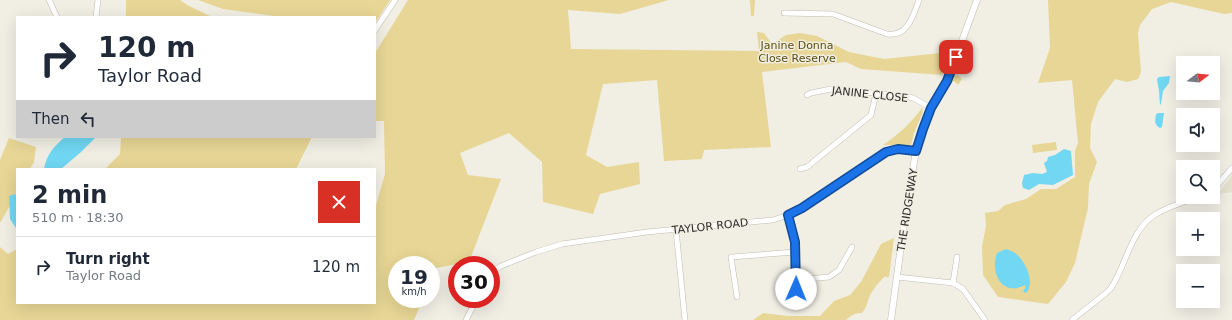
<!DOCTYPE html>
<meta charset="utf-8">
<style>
:root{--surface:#fff;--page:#f2f2f3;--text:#1f2937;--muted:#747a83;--line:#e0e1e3}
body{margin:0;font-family:"DejaVu Sans",sans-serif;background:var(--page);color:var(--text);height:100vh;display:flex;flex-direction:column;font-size:15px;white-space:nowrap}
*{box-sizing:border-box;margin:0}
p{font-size:13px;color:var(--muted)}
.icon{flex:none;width:22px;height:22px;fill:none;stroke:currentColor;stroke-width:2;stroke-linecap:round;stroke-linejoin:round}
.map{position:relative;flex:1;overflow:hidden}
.drawer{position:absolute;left:16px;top:168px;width:360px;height:136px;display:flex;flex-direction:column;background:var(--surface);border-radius:0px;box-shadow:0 4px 16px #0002}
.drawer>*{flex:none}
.banner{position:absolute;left:16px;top:16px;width:360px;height:122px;border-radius:0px;box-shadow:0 4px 16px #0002;background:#fff;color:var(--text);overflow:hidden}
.needle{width:26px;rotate:74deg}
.fabs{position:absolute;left:1176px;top:56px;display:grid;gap:8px}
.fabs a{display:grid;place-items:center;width:44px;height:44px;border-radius:0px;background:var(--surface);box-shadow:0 4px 16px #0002;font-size:20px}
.speed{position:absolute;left:388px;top:256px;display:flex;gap:8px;font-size:20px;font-weight:700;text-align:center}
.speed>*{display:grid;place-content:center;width:52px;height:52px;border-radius:50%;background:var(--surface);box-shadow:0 4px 16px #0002;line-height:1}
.speed small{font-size:10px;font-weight:400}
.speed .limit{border:6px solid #d22;background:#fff;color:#111}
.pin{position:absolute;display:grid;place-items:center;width:34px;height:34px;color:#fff;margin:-17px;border-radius:8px;box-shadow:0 2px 6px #0006}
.me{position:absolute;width:44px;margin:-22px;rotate:1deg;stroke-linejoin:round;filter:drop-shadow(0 0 3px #0008)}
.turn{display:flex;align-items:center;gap:14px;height:84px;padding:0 16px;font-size:18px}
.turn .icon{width:52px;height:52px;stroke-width:2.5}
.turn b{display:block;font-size:28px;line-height:34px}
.then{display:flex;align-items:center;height:38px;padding:0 16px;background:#0003;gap:8px;font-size:15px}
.round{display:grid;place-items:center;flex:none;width:42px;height:42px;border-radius:0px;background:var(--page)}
.overview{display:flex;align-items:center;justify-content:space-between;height:68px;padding:0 16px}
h1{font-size:24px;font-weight:800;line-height:30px}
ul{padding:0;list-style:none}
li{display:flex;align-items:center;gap:12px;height:60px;padding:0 16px;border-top:1px solid var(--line)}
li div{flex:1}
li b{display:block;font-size:15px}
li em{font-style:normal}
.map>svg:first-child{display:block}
</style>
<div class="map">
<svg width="1232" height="320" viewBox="0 0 1232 320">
<rect width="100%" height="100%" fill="#f1efe4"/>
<polygon fill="#e6e2d0" points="1232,175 1232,192 1218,194"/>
<g fill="#e7d695">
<polygon points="126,0 180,0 187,5 212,17 126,17"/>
<polygon points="198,0 390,0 375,23 375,17 281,17 223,9"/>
<polygon points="408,0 669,0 620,14 568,10 571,49 759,51 757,32 764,33 772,44 786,35 800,33 817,36 849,52 884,59 950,52 942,75 861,69 846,62 762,72 771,147 704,150 702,159 664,161 657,80 603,84 586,155 607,167 639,162 640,184 600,194 593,214 543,202 542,162 509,133 460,153 468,175 501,179 469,262 436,268 431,280 431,265 397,265 397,299 423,299 414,320 0,320 0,247 8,254 17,249 17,303 375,303 375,209 385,174 384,121 375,121 375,53"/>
<polygon points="749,0 755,0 754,16 751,16 750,1"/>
<polygon points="1048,0 1232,0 1232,13 1224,14 1171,2 1152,9 1140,25 1138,33 1141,72 1138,79 1127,82 1115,79 1098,102 1091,124 1090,148 1097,162 1089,184 1088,208 1075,263 1066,282 1048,304 998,297 983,275 982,247 986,226 985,213 998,211 1005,205 1026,199 1041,189 1056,189 1075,177 1075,151 1078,143 1072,80 1038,83 1050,48"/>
<polygon points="954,74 959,76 962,79 958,85 954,81 952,82 951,81"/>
<path d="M922,108L923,112L914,133L911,145H883C898,135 911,123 922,108Z"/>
<polygon points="121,137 312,137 296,169 105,169 120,154"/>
<polygon points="9,138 36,147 34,162 30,169 17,169 17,193 0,223 0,160"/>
<polygon points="1056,142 1057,150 1033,153 1032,145"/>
<path d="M894,238L889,277H884C879,282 874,288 870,295C867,302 867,307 862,313C854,313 852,315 846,320H753L763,313L788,316H820L834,301L850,295L861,282L881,244Z"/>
</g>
<g fill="#71d7f3">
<polygon points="1170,76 1169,83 1163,91 1161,104 1160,105 1159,91 1157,79 1159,77"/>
<path d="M1159,113H1164L1162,127L1160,128C1154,125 1155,120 1156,114Z"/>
<path d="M65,137H96L80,153L61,169H44C46,155 55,145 65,137Z"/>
<polygon points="1064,149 1071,151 1073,175 1053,185 1039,184 1029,190 1023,188 1022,183 1024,175 1033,173 1042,174 1047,172 1044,163 1047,161 1048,157 1055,155"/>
<polygon points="15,194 17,196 16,228 10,219 9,196"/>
<path d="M1006,249C1009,250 1012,251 1015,253C1025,260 1036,283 1026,293L1023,291L1026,287L1025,285C1002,297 990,273 997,253Z"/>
</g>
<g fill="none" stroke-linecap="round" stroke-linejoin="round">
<g stroke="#bfbcb2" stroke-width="6">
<g id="minor">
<polyline points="49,0 57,17"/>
<path d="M784,13L833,14L887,34C908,37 913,16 919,0"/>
<polyline points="96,17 98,0"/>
<polyline points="375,30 395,0"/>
<polyline points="807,95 811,93 831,89 905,96 913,98 931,108"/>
<polyline points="800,169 807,167 871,115 876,94"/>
<polyline points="1213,190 1232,168"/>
<polyline points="788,215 795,242 796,280 795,298"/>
<polyline points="676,230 685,320"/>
<polyline points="491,272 501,266 536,252 562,244 647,232 773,220 788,215 802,208 886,152 898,149 916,151"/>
<polyline points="897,277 953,283 963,289 985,320"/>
<polyline points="796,280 829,277 839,270 852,247"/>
<polyline points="953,283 957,257"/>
<polyline points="737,297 731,257 795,252"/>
<polyline points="466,320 477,299"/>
<path d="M1072,320L1106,293L1111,288C1127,264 1130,230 1156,214C1169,206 1184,202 1199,197"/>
</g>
</g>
<g stroke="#bfbcb2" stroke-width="7">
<polyline id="tertiary" points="891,320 906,209 916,151 923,129 931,108 951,71 977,0"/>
</g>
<use href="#minor" stroke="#fff" stroke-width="5"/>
<use href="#tertiary" stroke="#fff" stroke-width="6"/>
</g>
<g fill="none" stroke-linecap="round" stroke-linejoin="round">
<g stroke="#114b97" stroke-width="10">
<polyline id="route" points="796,289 795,242 788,215 802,208 886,152 898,149 916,151 923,129 931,108 947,81 956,57"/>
</g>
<use href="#route" stroke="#1a73e8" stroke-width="7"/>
</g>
<g text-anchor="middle" stroke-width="3" stroke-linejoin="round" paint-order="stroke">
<g font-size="11" fill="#5b4d0e" stroke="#f1efe4">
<text x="797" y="49">Janine Donna<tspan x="797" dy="13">Close Reserve</tspan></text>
</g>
<g font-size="11" fill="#2c2b27" stroke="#f1efe4">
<text transform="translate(870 94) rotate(6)" y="4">JANINE CLOSE</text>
<text transform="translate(907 210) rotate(-81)" y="4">THE RIDGEWAY</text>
<text transform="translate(710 226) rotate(-6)" y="4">TAYLOR ROAD</text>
</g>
</g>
</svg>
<div class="fabs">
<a><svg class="needle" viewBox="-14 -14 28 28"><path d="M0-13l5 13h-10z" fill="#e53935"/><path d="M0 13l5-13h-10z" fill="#747a83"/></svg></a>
<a><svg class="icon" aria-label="sound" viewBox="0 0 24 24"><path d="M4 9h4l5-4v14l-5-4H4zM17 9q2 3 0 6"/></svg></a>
<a><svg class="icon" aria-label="search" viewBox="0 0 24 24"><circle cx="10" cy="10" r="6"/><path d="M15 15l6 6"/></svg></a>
<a>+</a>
<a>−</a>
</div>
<div class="speed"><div>19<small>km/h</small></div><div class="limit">30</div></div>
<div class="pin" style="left:956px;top:57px;background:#d93025"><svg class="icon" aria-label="arrive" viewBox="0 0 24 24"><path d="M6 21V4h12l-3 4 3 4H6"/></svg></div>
<svg class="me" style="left:796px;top:289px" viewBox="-20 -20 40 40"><circle r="19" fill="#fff"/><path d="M0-13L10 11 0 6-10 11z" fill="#1a73e8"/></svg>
<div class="banner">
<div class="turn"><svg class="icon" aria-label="right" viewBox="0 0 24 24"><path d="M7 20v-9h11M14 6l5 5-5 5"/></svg><div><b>120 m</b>Taylor Road</div></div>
<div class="then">Then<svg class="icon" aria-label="left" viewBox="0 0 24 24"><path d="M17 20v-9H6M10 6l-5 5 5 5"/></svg></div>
</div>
<section class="drawer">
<div class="overview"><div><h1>2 min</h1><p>510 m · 18:30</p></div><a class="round" style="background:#d93025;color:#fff"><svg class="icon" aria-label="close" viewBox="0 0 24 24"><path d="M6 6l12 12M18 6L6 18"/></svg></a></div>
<ul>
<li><svg class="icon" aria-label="right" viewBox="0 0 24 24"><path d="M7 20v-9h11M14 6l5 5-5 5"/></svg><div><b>Turn right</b><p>Taylor Road</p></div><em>120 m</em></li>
</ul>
</section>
</div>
